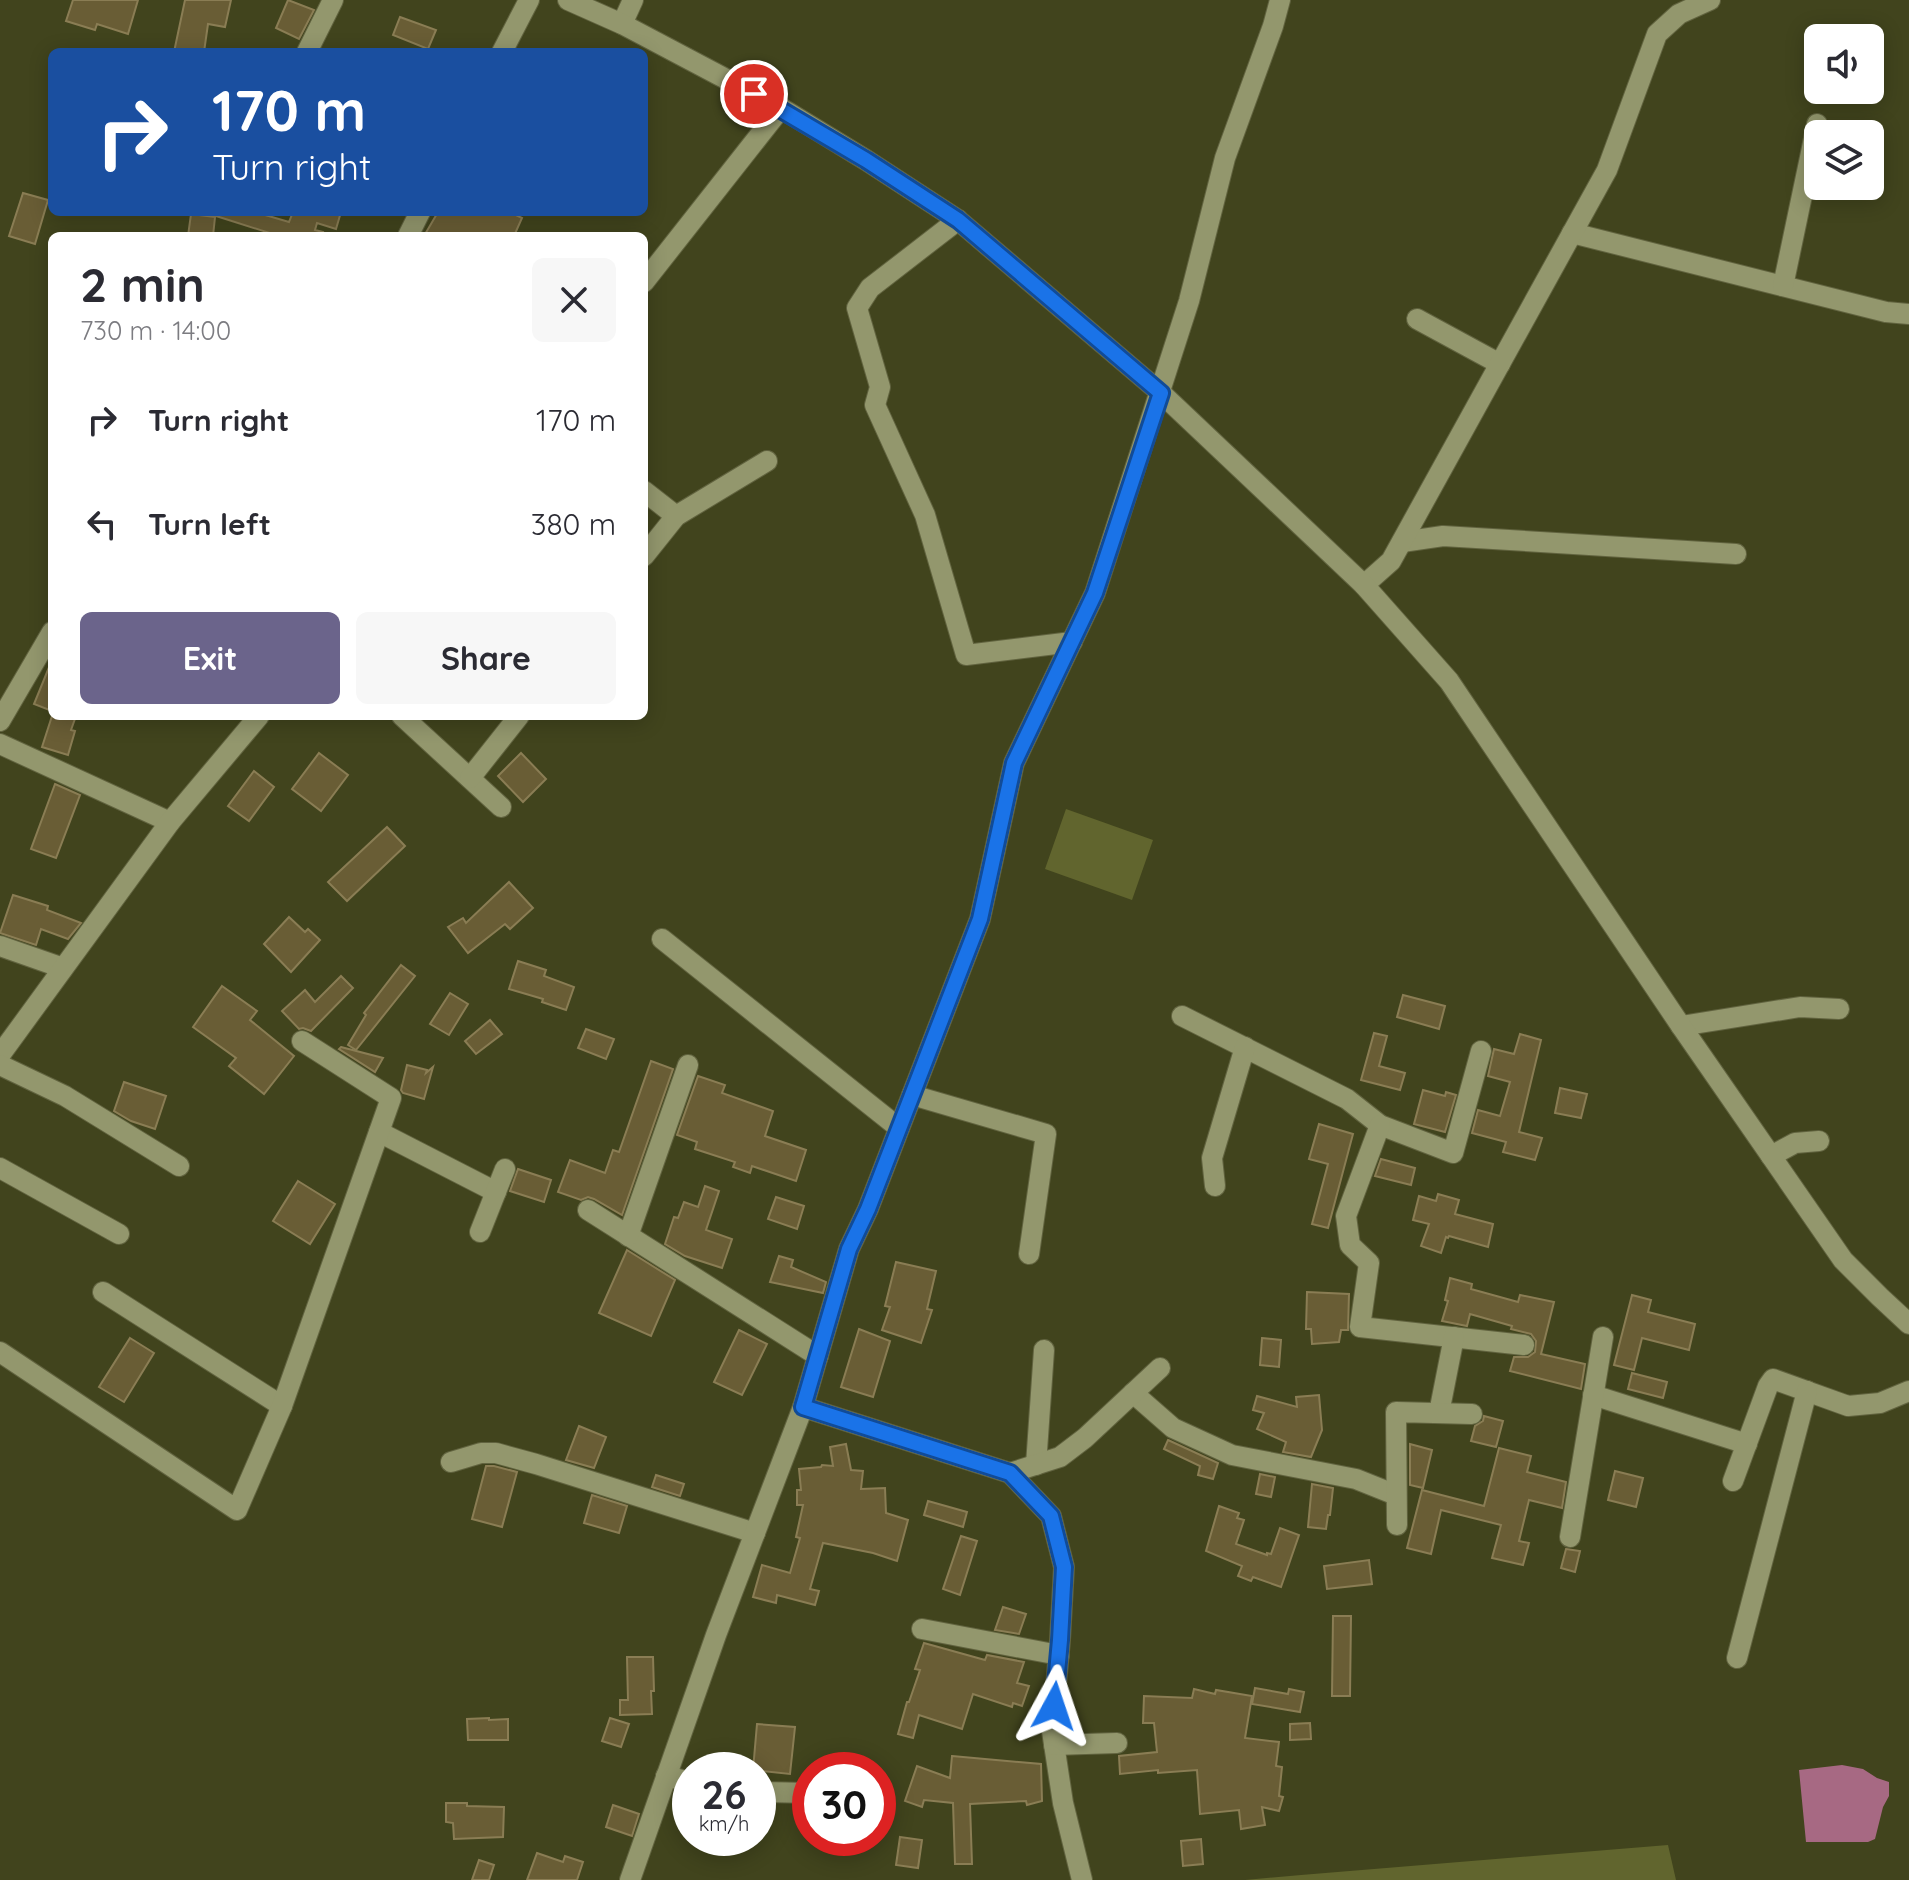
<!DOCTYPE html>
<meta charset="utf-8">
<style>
:root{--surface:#fff;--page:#f7f7f7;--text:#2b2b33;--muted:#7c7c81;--accent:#6b648b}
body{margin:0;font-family:Quicksand,sans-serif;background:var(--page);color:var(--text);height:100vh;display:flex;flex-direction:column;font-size:30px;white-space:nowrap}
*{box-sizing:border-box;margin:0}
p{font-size:26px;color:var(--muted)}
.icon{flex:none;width:44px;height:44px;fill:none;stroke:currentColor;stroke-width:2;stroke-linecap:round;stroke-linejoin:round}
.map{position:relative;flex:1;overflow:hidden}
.details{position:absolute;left:48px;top:232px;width:600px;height:488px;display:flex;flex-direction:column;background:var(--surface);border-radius:12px;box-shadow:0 4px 20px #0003}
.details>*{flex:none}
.guide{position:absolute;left:48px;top:48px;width:600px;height:168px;border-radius:12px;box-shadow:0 4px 20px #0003;background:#1a4fa0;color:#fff;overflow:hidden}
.fabs{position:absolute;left:1804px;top:24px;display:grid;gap:16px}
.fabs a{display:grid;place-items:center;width:80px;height:80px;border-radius:12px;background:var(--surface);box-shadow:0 4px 20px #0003;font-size:40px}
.speed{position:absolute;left:672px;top:1752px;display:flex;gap:16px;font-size:40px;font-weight:700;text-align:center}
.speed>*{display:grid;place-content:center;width:104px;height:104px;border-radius:50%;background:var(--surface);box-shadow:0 4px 20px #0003;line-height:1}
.speed small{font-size:20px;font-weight:400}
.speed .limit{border:12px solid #d22;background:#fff;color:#111}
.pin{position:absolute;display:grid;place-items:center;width:68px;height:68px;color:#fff;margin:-34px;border:4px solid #fff;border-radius:50%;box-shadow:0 2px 8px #0007}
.me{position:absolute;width:88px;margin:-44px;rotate:5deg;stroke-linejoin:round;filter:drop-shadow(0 0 6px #0008)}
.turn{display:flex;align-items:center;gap:28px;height:168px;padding:0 32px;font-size:36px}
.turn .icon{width:104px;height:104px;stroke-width:2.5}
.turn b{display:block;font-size:56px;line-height:68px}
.round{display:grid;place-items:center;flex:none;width:84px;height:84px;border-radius:12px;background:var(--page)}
.headline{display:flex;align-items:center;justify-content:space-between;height:136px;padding:0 32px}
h1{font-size:48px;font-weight:700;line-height:60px}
.cta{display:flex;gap:16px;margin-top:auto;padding:16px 32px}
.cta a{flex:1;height:92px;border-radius:12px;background:var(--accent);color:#fff;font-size:32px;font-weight:700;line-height:92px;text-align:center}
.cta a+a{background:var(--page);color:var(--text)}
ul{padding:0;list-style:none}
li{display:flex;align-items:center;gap:24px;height:104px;padding:0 32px}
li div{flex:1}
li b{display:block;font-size:30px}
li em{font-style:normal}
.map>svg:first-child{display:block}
</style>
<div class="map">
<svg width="1909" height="1880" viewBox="0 0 1909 1880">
<rect width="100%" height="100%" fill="#41441d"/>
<g fill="#61652e">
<polygon points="1066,809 1153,840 1132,900 1045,869"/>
<polygon points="1668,1845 1676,1880 1245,1880 1301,1875"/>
</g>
<polygon fill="#a76983" points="1842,1765 1863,1769 1877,1778 1889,1782 1889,1796 1883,1807 1875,1839 1868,1842 1806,1842 1799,1770"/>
<g fill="#695d35" stroke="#8a7d54" stroke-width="2">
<polygon points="73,0 138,0 128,34 97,24 95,30 66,21"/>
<polygon points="185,0 231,0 225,27 208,24 204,52 174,52"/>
<polygon points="288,0 314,10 299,39 276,28"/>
<polygon points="400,17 436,30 428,49 393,35"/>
<polygon points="23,193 48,200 35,244 9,236"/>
<polygon points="214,212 255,212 289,222 293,212 341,212 336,229 317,223 315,230 323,232 322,236 279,236 213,215"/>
<polygon points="438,212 510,212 522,218 514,236 424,236"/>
<polygon points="191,214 215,217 213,236 188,236"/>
<polygon points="52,660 52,711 34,704"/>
<polygon points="52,716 76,716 71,730 75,731 68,755 42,747"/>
<polygon points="319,753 348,775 321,811 292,789"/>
<polygon points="521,753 546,779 523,802 498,776"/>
<polygon points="254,771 274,787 249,821 228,806"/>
<polygon points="55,784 80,795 56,858 31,849"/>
<polygon points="387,827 405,846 347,901 328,882"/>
<polygon points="509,882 533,908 510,929 505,924 468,953 448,927 463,918 466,923"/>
<polygon points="13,895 48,906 47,910 81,923 68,939 41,929 36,945 0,933"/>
<polygon points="289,917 305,932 308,929 320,940 291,972 264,944"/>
<polygon points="518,961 546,970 544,976 574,987 566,1010 542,1002 543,999 509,989"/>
<polygon points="401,965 415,976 356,1050 348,1045 366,1015 364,1013"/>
<polygon points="341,976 353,988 311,1031 303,1028 299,1029 282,1011 305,990 315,1002"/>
<polygon points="222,986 257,1011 250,1020 294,1056 264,1094 229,1066 236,1058 193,1027"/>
<polygon points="450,993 468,1004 449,1035 430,1024"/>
<polygon points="1403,995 1445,1006 1439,1029 1397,1017"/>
<polygon points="490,1020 502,1034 476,1054 465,1041"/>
<polygon points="586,1029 614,1039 606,1059 578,1048"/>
<polygon points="1374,1033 1387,1036 1379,1066 1405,1073 1400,1090 1361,1080"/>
<polygon points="1520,1034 1541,1040 1519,1132 1542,1138 1535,1160 1503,1152 1506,1142 1472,1133 1478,1110 1500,1116 1510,1082 1488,1076 1494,1049 1514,1054"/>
<polygon points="341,1047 383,1058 375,1072 339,1049"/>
<polygon points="651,1061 673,1069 622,1215 594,1199 588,1197 581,1200 558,1192 570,1160 605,1173 613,1150 619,1152"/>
<polygon points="407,1065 427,1070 426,1073 433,1067 424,1099 403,1093 401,1090"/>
<polygon points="698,1076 725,1085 722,1093 773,1111 765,1136 806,1150 796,1181 752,1166 750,1173 733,1167 735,1162 695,1149 697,1142 677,1135"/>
<polygon points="124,1082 166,1096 155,1129 131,1121 114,1111"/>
<polygon points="1560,1088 1587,1094 1581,1118 1555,1113"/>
<polygon points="1423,1090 1445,1096 1446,1092 1456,1095 1445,1132 1414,1124"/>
<polygon points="1319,1124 1353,1134 1328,1228 1312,1224 1328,1164 1309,1159"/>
<polygon points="1381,1159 1415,1168 1411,1185 1375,1176"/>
<polygon points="518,1169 551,1180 544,1202 510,1191"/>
<polygon points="298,1181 335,1204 310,1244 273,1221"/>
<polygon points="705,1186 719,1191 706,1230 732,1239 722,1268 685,1256 665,1244 674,1217 678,1218 684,1202 698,1207"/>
<polygon points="1438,1194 1459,1200 1455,1214 1493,1224 1488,1247 1449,1236 1448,1238 1446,1237 1441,1253 1421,1246 1429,1224 1413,1220 1419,1196 1436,1201"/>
<polygon points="776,1197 804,1206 797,1229 768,1219"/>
<polygon points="627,1250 675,1280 651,1336 599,1313"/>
<polygon points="779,1256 793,1260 791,1267 826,1282 823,1293 770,1282"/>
<polygon points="896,1262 936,1271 927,1309 932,1310 921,1343 882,1330 890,1307 885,1306"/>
<polygon points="1450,1278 1472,1284 1471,1289 1518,1302 1520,1295 1554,1302 1541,1354 1585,1364 1581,1389 1510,1371 1514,1357 1528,1357 1535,1352 1536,1341 1531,1334 1511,1329 1512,1326 1470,1314 1467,1326 1442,1321 1448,1301 1445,1300"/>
<polygon points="1307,1292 1349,1294 1348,1330 1341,1330 1339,1342 1312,1344 1311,1329 1306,1329"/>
<polygon points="1632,1295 1651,1300 1648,1312 1695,1324 1689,1350 1642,1338 1634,1370 1614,1365"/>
<polygon points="859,1329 890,1341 873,1397 841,1387"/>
<polygon points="739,1330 767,1344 742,1395 714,1382"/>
<polygon points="130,1338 154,1353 124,1402 99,1387"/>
<polygon points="1262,1338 1281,1340 1279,1367 1260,1365"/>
<polygon points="1632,1373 1667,1382 1663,1398 1628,1389"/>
<polygon points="1319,1395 1322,1430 1311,1457 1283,1452 1286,1442 1257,1429 1264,1413 1253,1410 1257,1396 1297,1407 1296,1397"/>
<polygon points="1484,1416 1503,1421 1496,1447 1471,1441 1475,1426 1483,1421"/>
<polygon points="579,1426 606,1437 594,1468 566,1460"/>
<polygon points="1168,1440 1218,1463 1213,1479 1198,1475 1200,1466 1164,1449"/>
<polygon points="846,1444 851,1470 863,1471 861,1489 885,1488 886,1513 908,1520 897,1561 873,1553 823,1543 810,1589 819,1591 815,1605 777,1595 776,1603 753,1597 762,1565 790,1573 800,1538 796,1537 803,1505 797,1505 797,1490 801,1490 799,1469 821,1467 822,1465 833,1466 830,1447"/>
<polygon points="1410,1444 1432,1450 1423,1488 1410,1485"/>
<polygon points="1499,1448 1531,1456 1527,1472 1566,1482 1562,1508 1529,1500 1519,1541 1529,1543 1523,1565 1492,1558 1501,1525 1441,1510 1431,1554 1407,1548 1422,1490 1484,1506"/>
<polygon points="486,1466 494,1466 517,1472 502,1527 472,1519"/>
<polygon points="1615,1471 1643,1478 1636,1507 1608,1500"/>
<polygon points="1260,1474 1275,1477 1271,1497 1256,1494"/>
<polygon points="656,1475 684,1484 680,1496 652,1487"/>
<polygon points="1312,1484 1333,1488 1330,1515 1328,1515 1326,1529 1308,1527"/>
<polygon points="592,1495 627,1506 619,1533 584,1523"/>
<polygon points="928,1501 967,1512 963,1527 924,1515"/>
<polygon points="1219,1506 1239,1513 1237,1518 1244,1520 1236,1544 1267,1555 1267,1553 1271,1554 1280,1528 1299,1535 1281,1587 1253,1577 1251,1581 1238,1576 1242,1566 1206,1551"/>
<polygon points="961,1536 977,1541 960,1595 943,1589"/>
<polygon points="1566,1549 1580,1551 1575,1572 1561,1568"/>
<polygon points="1369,1560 1372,1584 1327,1589 1324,1566"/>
<polygon points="1003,1607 1026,1614 1019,1634 995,1630"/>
<polygon points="1333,1616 1351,1616 1350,1696 1332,1696"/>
<polygon points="924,1643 985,1660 987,1655 1024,1662 1017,1683 1029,1686 1022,1706 1013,1703 1012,1707 973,1694 962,1729 919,1715 913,1738 898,1734 907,1702 909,1702 920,1670 915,1669"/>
<polygon points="627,1657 653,1657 654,1691 651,1691 652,1714 620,1715 620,1700 628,1700"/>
<polygon points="1255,1688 1288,1694 1289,1689 1304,1692 1300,1712 1252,1704"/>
<polygon points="1194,1689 1215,1694 1216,1690 1252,1696 1245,1738 1279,1742 1276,1766 1282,1767 1279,1796 1283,1797 1279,1811 1262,1807 1265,1825 1241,1829 1239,1810 1200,1814 1197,1770 1158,1773 1158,1770 1120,1774 1119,1756 1157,1752 1154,1723 1143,1723 1144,1696 1192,1698"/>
<polygon points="489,1718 489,1720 508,1719 508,1740 468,1740 467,1719"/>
<polygon points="610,1718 629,1724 621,1747 602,1741"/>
<polygon points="1310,1723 1311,1739 1290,1740 1290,1724"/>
<polygon points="757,1724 795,1727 790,1774 753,1770"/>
<polygon points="952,1756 1041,1764 1042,1801 1027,1805 1026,1801 970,1804 972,1864 955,1864 953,1803 924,1800 922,1807 905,1801 917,1766 950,1778"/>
<polygon points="446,1803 467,1803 467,1806 504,1807 503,1837 454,1839 453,1823 446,1822"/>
<polygon points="613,1805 639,1814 632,1836 606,1827"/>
<polygon points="900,1837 922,1840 918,1868 896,1865"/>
<polygon points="1201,1839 1203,1864 1183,1866 1181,1841"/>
<polygon points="537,1853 563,1862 565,1856 583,1862 577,1880 527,1880"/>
<polygon points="479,1860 494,1865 489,1880 472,1880"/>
</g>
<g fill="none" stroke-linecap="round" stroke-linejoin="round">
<g stroke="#61633f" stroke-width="22">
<g id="street">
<polyline points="622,24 633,0"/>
<polyline points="307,52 333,0"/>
<polyline points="502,52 529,0"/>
<polyline points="958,220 870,288 857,308 880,387 875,405 925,515 966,655 1072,642"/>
<polyline points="1572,233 1886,312 1909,314"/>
<polyline points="408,236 420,212"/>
<polyline points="644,282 781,108"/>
<polyline points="1783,286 1817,124"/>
<polyline points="1417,319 1500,364"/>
<polyline points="644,491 676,516"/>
<polyline points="1402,542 1443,536 1736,554"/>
<polyline points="644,556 676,516 767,461"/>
<polyline points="1364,585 1391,561 1607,170 1657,34 1679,14 1710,0"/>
<polyline points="402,716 501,807"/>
<polyline points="0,721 52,632"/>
<polyline points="0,744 170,822"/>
<polyline points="470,778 519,716"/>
<polyline points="662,939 899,1128"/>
<polyline points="0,946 63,968"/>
<polyline points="1182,1016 1347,1099 1380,1125 1453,1153 1481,1051"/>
<polyline points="1681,1026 1800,1007 1839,1009"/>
<polyline points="0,1055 170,822 259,716"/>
<polyline points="0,1065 65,1096 179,1166"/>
<polyline points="912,1095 1046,1134 1029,1254"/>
<polyline points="1380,1125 1346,1216 1350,1245 1369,1263 1360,1327 1524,1345"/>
<polyline points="379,1132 496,1192"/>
<polyline points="1771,1156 1795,1143 1819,1141"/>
<polyline points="0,1168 119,1234"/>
<polyline points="1215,1186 1212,1158 1245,1047"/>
<polyline points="588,1210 818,1356"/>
<polyline points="480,1232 505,1169"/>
<polyline points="628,1236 688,1065"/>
<polyline points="103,1292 282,1406"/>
<polyline points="0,1352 237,1510 282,1406 391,1098 302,1041"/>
<polyline points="1133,1393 1173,1428 1232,1455 1356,1479 1396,1495"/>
<polyline points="1593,1395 1747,1444"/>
<polyline points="803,1407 1010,1473 1051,1516 1064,1567 1060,1640 1052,1731 1063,1803 1082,1880"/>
<polyline points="1439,1413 1454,1337"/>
<polyline points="451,1462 481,1453 496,1453 536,1464 755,1533"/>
<polyline points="1036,1465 1044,1350"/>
<polyline points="1010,1473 1060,1457 1085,1438 1160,1368"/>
<polyline points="1733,1481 1768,1386 1773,1379 1848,1406 1880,1403 1909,1391"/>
<polyline points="1397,1525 1396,1412 1472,1414"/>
<polyline points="1570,1537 1603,1337"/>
<polyline points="922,1629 1059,1655"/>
<polyline points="1737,1658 1807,1391"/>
<polyline points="1054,1745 1117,1743"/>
<polyline points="666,1776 690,1782"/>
<polyline points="758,1792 810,1793"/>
<polyline points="630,1880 716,1635 803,1407 849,1249 868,1209 980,919 1014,763 1095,593 1189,301 1225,158 1273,26 1280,0"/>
</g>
</g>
<g stroke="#61633f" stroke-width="22">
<polyline id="secondary" points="568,0 622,24 781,108 866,160 958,220 1161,393 1364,585 1449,681 1681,1026 1843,1260 1880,1297 1909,1324"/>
</g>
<use href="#street" stroke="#93976d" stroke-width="20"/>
<use href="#secondary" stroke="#93976d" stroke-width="20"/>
</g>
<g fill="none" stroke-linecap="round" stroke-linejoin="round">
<g stroke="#114b97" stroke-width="20">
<polyline id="route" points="754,94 866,160 958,220 1161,393 1095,593 1014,763 980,919 868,1209 849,1249 803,1407 1010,1473 1051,1516 1064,1567 1060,1640 1054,1706"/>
</g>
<use href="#route" stroke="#1a73e8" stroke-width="14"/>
</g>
</svg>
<div class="fabs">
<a><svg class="icon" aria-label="sound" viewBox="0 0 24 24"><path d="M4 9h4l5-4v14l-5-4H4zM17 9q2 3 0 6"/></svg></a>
<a><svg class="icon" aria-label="layers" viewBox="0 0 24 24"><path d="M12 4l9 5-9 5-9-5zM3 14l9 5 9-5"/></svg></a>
</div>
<div class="speed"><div>26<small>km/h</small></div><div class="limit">30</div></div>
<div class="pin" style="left:754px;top:94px;background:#d93025"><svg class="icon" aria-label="arrive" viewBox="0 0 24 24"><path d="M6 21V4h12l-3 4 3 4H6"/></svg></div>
<svg class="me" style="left:1054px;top:1706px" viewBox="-20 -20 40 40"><path d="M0-17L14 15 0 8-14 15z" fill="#1a73e8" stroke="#fff" stroke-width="4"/></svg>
<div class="guide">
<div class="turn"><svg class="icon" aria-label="right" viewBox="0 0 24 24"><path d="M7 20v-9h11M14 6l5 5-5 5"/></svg><div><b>170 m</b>Turn right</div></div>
</div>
<section class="details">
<div class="headline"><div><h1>2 min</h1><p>730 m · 14:00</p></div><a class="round"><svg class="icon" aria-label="close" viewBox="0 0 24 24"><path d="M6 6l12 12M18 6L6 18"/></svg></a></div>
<ul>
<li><svg class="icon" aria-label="right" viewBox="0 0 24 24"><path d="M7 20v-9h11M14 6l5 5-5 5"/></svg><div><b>Turn right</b></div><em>170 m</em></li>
<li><svg class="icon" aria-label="left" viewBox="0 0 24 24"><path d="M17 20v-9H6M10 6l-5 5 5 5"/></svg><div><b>Turn left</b></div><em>380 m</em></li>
</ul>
<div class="cta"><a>Exit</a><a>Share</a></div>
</section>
</div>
